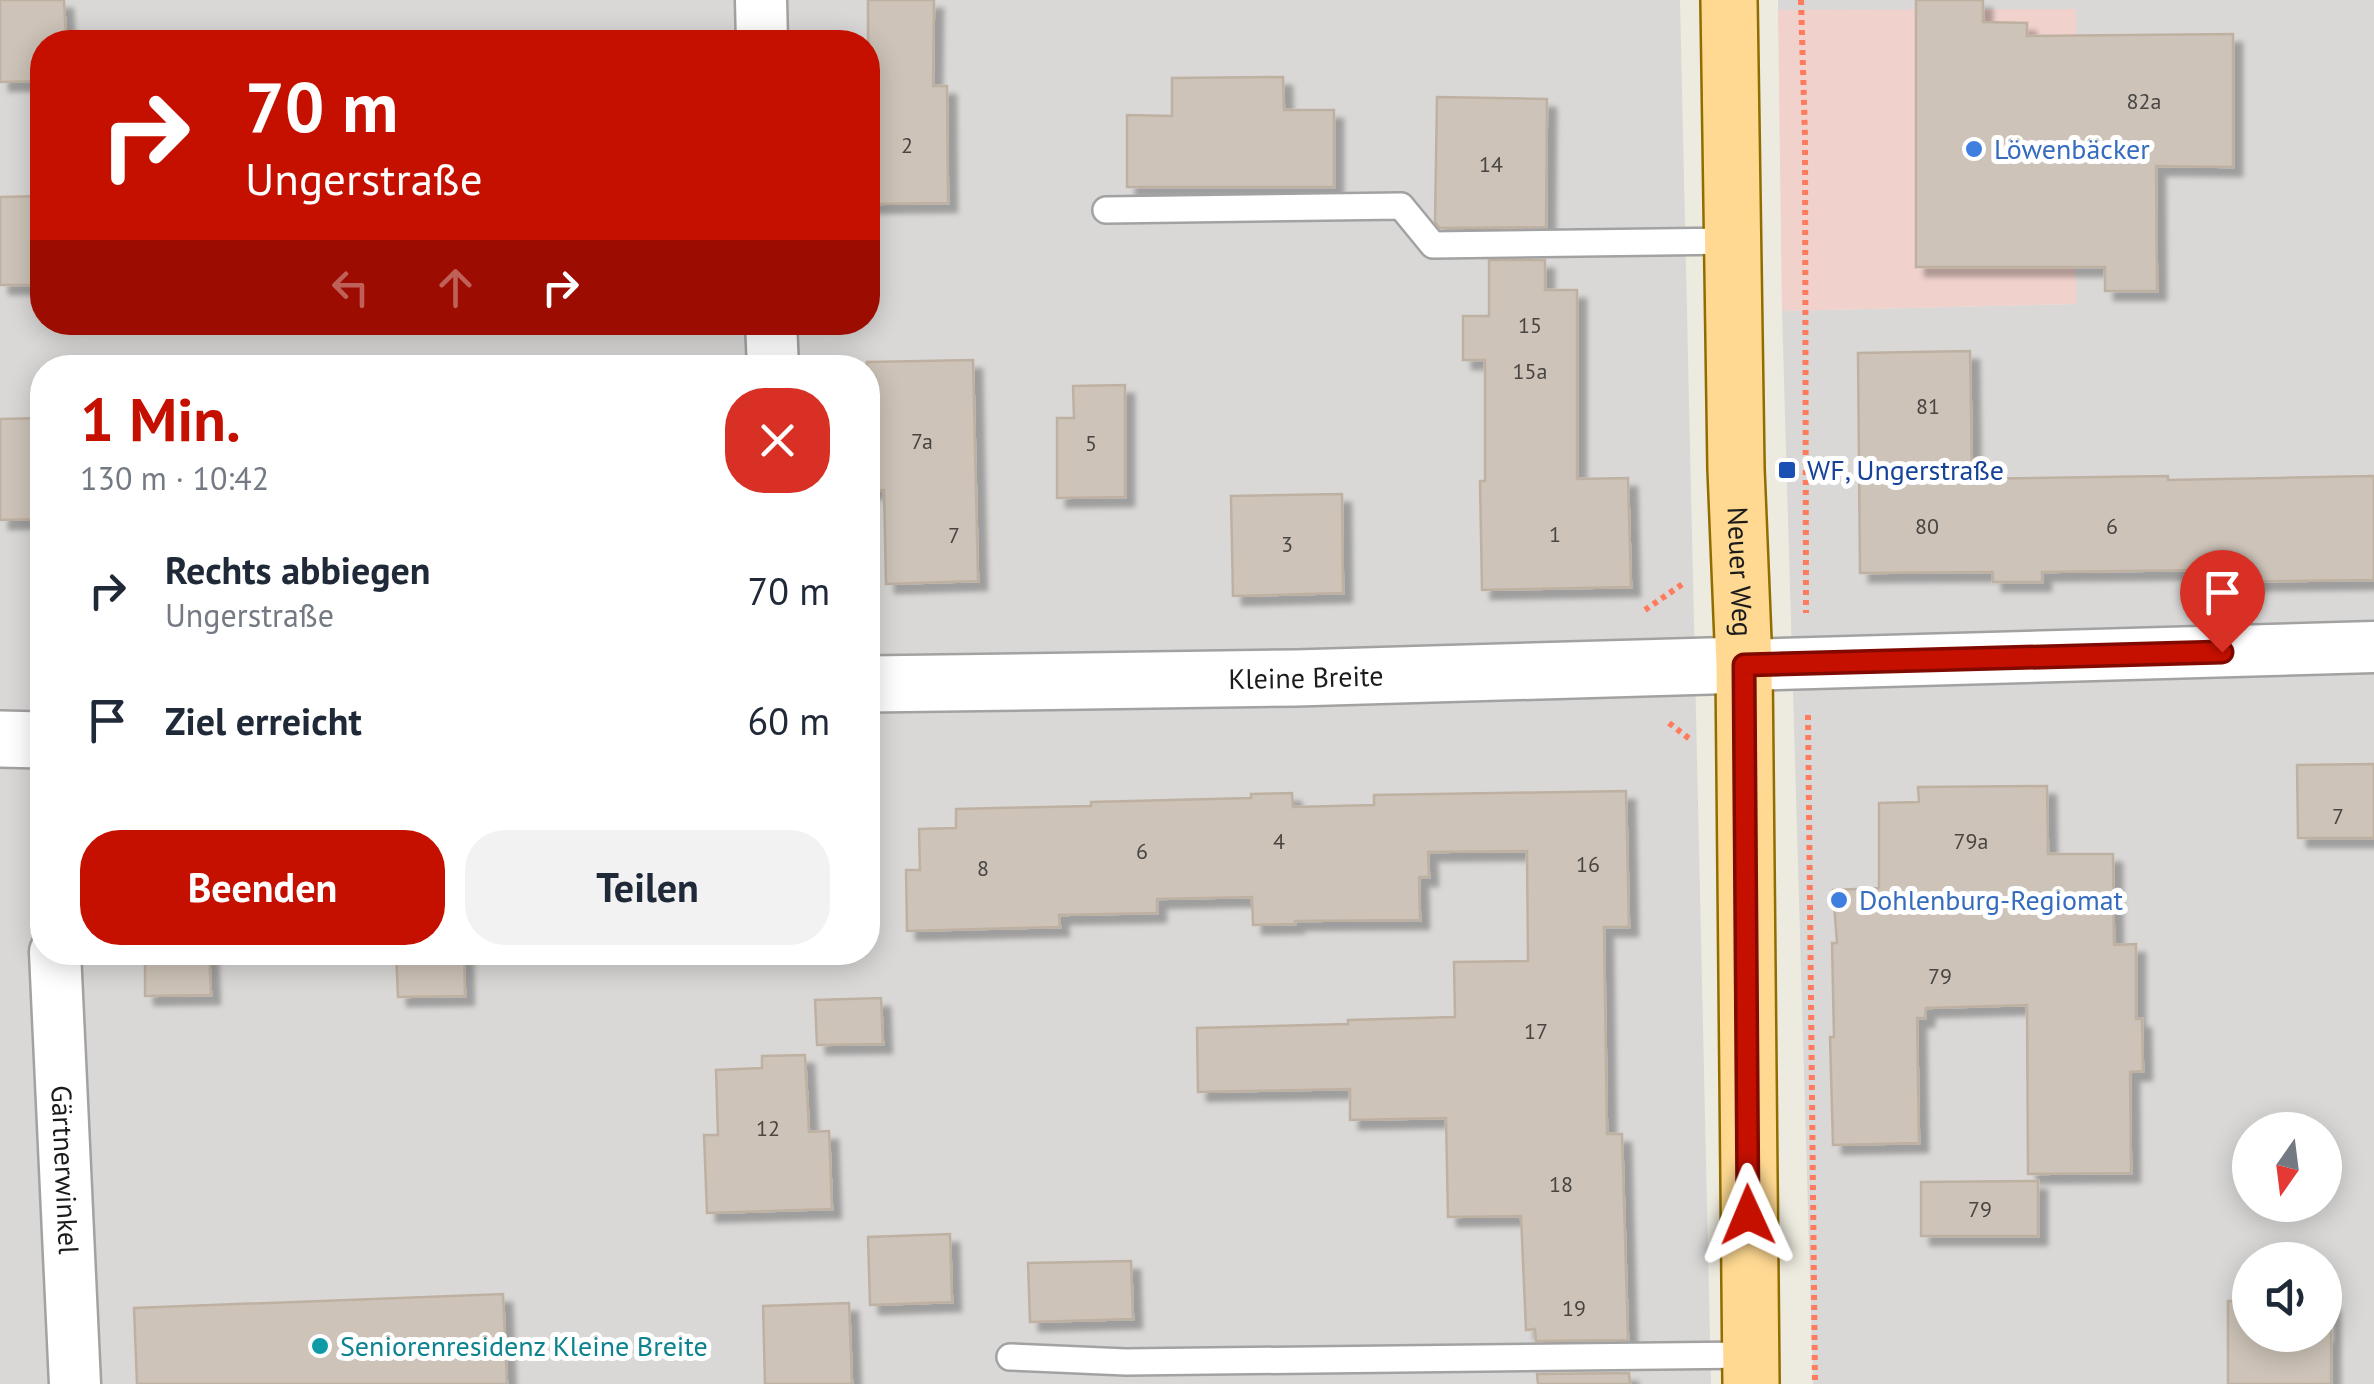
<!DOCTYPE html>
<html lang="de">
<meta charset="utf-8">
<style>
:root{--surface:#fff;--page:#f2f2f3;--text:#1f2937;--muted:#747a83;--accent:#c51000}
body{margin:0;font-family:"PT Sans",sans-serif;background:var(--page);color:var(--text);height:100vh;display:flex;flex-direction:column;font-size:38px;white-space:nowrap}
*{box-sizing:border-box;margin:0}
p{font-size:32px;color:var(--muted)}
.icon{flex:none;width:55px;height:55px;fill:none;stroke:currentColor;stroke-width:2;stroke-linecap:round;stroke-linejoin:round}
.map{position:relative;flex:1;overflow:hidden}
.details{position:absolute;left:30px;top:355px;width:850px;height:610px;display:flex;flex-direction:column;background:var(--surface);border-radius:40px;box-shadow:0 5px 25px #0003}
.details>*{flex:none}
.top-card{position:absolute;left:30px;top:30px;width:850px;height:305px;border-radius:40px;box-shadow:0 5px 25px #0003;background:#c51000;color:#fff;overflow:hidden}
.needle{width:65px;rotate:194deg}
.buttons{position:absolute;left:2232px;top:1112px;display:grid;gap:20px}
.buttons a{display:grid;place-items:center;width:110px;height:110px;border-radius:50%;background:var(--surface);box-shadow:0 5px 25px #0003;font-size:50px}
.pin{position:absolute;display:grid;place-items:center;width:85px;height:85px;color:#fff;margin:-102px -42px;border-radius:50% 50% 50% 0;rotate:-45deg;box-shadow:0 0 10px #0007}
.pin .icon{rotate:45deg}
.me{position:absolute;width:110px;margin:-55px;rotate:359deg;stroke-linejoin:round;filter:drop-shadow(0 0 8px #0008)}
.turn{display:flex;align-items:center;gap:35px;height:210px;padding:0 50px;font-size:45px}
.turn .icon{width:130px;height:130px;stroke-width:2.5}
.turn b{display:block;font-size:70px;line-height:85px}
.lanes{display:flex;align-items:center;height:95px;padding:0 50px;background:#0003;justify-content:center;gap:50px;direction:ltr}
.lanes .off{opacity:.35}
.round{display:grid;place-items:center;flex:none;width:105px;height:105px;border-radius:40px;background:var(--page)}
.headline{display:flex;align-items:center;justify-content:space-between;height:170px;padding:0 50px}
h1{font-size:60px;font-weight:600;line-height:75px;color:var(--accent)}
.button{display:flex;gap:20px;margin-top:auto;padding:20px 50px}
.button a{flex:1;height:115px;border-radius:40px;background:var(--accent);color:#fff;font-size:40px;font-weight:600;line-height:115px;text-align:center}
.button a+a{background:var(--page);color:var(--text)}
ul{padding:0;list-style:none}
li{display:flex;align-items:center;gap:30px;height:130px;padding:0 50px}
li div{flex:1}
li b{display:block;font-size:38px}
li em{font-style:normal}
.map>svg:first-child{display:block}
</style>
<div class="map">
<svg width="2374" height="1384" viewBox="0 0 2374 1384">
<defs>
<filter id="shadow"><feDropShadow dx="9" dy="9" stdDeviation="2.5" flood-color="#0004"/></filter>
</defs>
<rect width="100%" height="100%" fill="#edeadf"/>
<g fill="#d9d8d7" fill-rule="evenodd">
<path d="M0,0H1680L1711,1384H0ZM42,42H868V322H42ZM42,368H868V952H42Z"/>
<path d="M1778,0H2374V1384H1813L1782,311L2076,304V10H1778ZM2250,1130H2325V1205H2250ZM2250,1260H2325V1335H2250Z"/>
</g>
<polygon fill="#f0d1cc" points="2076,9 2076,304 1782,311 1778,10"/>
<g fill="#cdc3b8" stroke="#bfb1a1" stroke-width="2.5" filter="url(#shadow)">
<polygon points="0,0 64,0 66,42 42,42 42,81 0,82"/>
<polygon points="868,0 934,0 933,86 947,86 948,203 868,204"/>
<polygon points="1916,0 1983,0 1983,22 2027,23 2027,36 2233,34 2233,167 2156,166 2157,291 2105,291 2105,267 1916,267"/>
<polygon points="1283,77 1284,110 1334,110 1334,187 1127,187 1127,115 1172,116 1172,78"/>
<polygon points="1437,97 1547,99 1546,227 1440,228 1435,222"/>
<polygon points="42,196 42,285 0,285 0,197"/>
<polygon points="1489,260 1545,260 1545,290 1577,290 1577,479 1628,478 1631,587 1482,590 1480,481 1485,481 1485,360 1463,360 1463,316 1489,316"/>
<polygon points="1970,351 1972,479 2168,476 2168,480 2374,476 2374,580 2208,582 2207,570 2042,572 2042,582 1993,582 1993,572 1860,573 1858,353"/>
<polygon points="973,360 978,581 886,584 884,490 870,490 867,362"/>
<polygon points="1125,385 1125,497 1057,498 1057,418 1074,418 1073,386"/>
<polygon points="42,418 42,519 0,520 0,419"/>
<polygon points="1342,494 1343,593 1233,596 1231,496"/>
<polygon points="2374,764 2374,838 2298,838 2297,765"/>
<polygon points="2047,786 2048,854 2113,854 2114,945 2136,944 2136,1019 2142,1019 2143,1071 2130,1072 2131,1173 2028,1174 2027,1005 1926,1008 1925,1018 1917,1018 1919,1143 1833,1145 1830,1037 1834,1037 1832,943 1837,943 1833,890 1879,888 1879,803 1919,802 1918,787"/>
<polygon points="1626,791 1629,927 1604,927 1607,1134 1622,1134 1628,1340 1536,1341 1535,1329 1526,1330 1521,1216 1448,1217 1446,1118 1350,1120 1350,1089 1198,1092 1197,1028 1348,1024 1348,1020 1455,1017 1454,962 1528,961 1527,851 1428,852 1429,877 1419,877 1420,920 1295,921 1295,924 1253,925 1252,897 1157,899 1157,913 1059,915 1060,927 907,931 906,870 920,870 919,829 956,828 956,809 1091,806 1091,802 1251,798 1251,794 1292,793 1293,807 1374,805 1374,795"/>
<polygon points="145,952 209,952 211,995 145,996"/>
<polygon points="396,952 464,952 465,996 398,997"/>
<polygon points="881,998 883,1044 817,1045 815,1000"/>
<polygon points="805,1055 809,1132 829,1131 832,1209 707,1213 704,1135 718,1135 716,1070 762,1068 762,1056"/>
<polygon points="2038,1181 2038,1236 1921,1236 1921,1182"/>
<polygon points="950,1234 952,1302 870,1305 868,1237"/>
<polygon points="1131,1261 1133,1319 1030,1322 1028,1263"/>
<polygon points="503,1294 507,1384 137,1384 134,1308"/>
<polygon points="2228,1301 2250,1301 2250,1335 2325,1335 2325,1302 2331,1302 2331,1384 2228,1384"/>
<polygon points="849,1303 852,1384 765,1384 763,1306"/>
<polygon points="1629,1373 1630,1384 1538,1384 1537,1374"/>
</g>
<g fill="none" stroke-linecap="round" stroke-linejoin="round">
<g stroke="#a2a2a2" stroke-width="30">
<g id="service">
<polyline points="1106,210 1401,206 1433,245 1733,241"/>
<polyline points="1010,1357 1126,1362 1750,1355"/>
</g>
</g>
<g stroke="#a2a2a2" stroke-width="55">
<g id="minor">
<polyline points="761,0 762,42"/>
<polyline points="771,322 773,368"/>
<polyline points="1744,665 2374,647"/>
<path id="s1" d="M55,952L75,1384"/>
</g>
</g>
<g stroke="#a2a2a2" stroke-width="60">
<g id="tertiary">
<path id="s2" d="M868,684L1296,678L1744,665"/>
<polyline points="0,739 42,740"/>
</g>
</g>
<g stroke="#916d00" stroke-width="60">
<g id="primary">
<path id="s3" d="M1729,0L1736,469L1744,665L1751,1384"/>
</g>
</g>
<g stroke="#ff7b5e" stroke-width="6" stroke-dasharray="5 5" stroke-linecap="butt">
<polyline points="1801,0 1805,137 1806,613"/>
<polyline points="1645,610 1684,583"/>
<polyline points="1808,715 1815,1384"/>
<polyline points="1669,723 1691,740"/>
</g>
<use href="#service" stroke="#fff" stroke-width="25"/>
<use href="#minor" stroke="#fff" stroke-width="50"/>
<use href="#tertiary" stroke="#fff" stroke-width="55"/>
<use href="#primary" stroke="#ffd992" stroke-width="55"/>
</g>
<g fill="none" stroke-linecap="round" stroke-linejoin="round">
<g stroke="#800a00" stroke-width="25">
<polyline id="route" points="1748,1215 1744,665 2222,652"/>
</g>
<use href="#route" stroke="#c51000" stroke-width="18"/>
</g>
<g fill="#3f7fe0" stroke="#fff" stroke-width="4">
<circle cx="1974" cy="149" r="10"/>
<circle cx="1839" cy="900" r="10"/>
</g>
<rect fill="#1a4fb4" stroke="#fff" stroke-width="4" x="1777" y="460" width="20" height="20" rx="5"/>
<circle fill="#0f9aa8" stroke="#fff" stroke-width="4" cx="320" cy="1346" r="10"/>
<g text-anchor="middle" stroke-width="10" stroke-linejoin="round" paint-order="stroke">
<g font-size="22" fill="#484542">
<text x="2144" y="109">82a</text>
<text x="907" y="153">2</text>
<text x="1491" y="172">14</text>
<text x="1530" y="333">15</text>
<text x="1530" y="379">15a</text>
<text x="1928" y="414">81</text>
<text x="922" y="449">7a</text>
<text x="1091" y="451">5</text>
<text x="1927" y="534">80</text>
<text x="2112" y="534">6</text>
<text x="1555" y="542">1</text>
<text x="954" y="543">7</text>
<text x="1287" y="552">3</text>
<text x="2338" y="824">7</text>
<text x="1279" y="849">4</text>
<text x="1971" y="849">79a</text>
<text x="1142" y="859">6</text>
<text x="1588" y="872">16</text>
<text x="983" y="876">8</text>
<text x="1940" y="984">79</text>
<text x="1536" y="1039">17</text>
<text x="768" y="1136">12</text>
<text x="1561" y="1192">18</text>
<text x="1980" y="1217">79</text>
<text x="1574" y="1316">19</text>
</g>
<g font-size="28" fill="#366cbe" stroke="#fff" text-anchor="start">
<text x="1994" y="159">Löwenbäcker</text>
<text x="1859" y="910">Dohlenburg-Regiomat</text>
</g>
<g font-size="28" fill="#164399" stroke="#fff" text-anchor="start">
<text x="1807" y="480">WF, Ungerstraße</text>
</g>
<g font-size="28" fill="#1b1b1b" stroke="#fff">
<text dy="10" stroke="none"><textPath href="#s3" startOffset="572">Neuer Weg</textPath></text>
<text dy="10" stroke="none"><textPath href="#s2" startOffset="438">Kleine Breite</textPath></text>
<text dy="10" stroke="none"><textPath href="#s1" startOffset="218">Gärtnerwinkel</textPath></text>
</g>
<g font-size="28" fill="#0d838f" stroke="#fff" text-anchor="start">
<text x="340" y="1356">Seniorenresidenz Kleine Breite</text>
</g>
</g>
</svg>
<div class="buttons">
<a><svg class="needle" viewBox="-14 -14 28 28"><path d="M0-13l5 13h-10z" fill="#e53935"/><path d="M0 13l5-13h-10z" fill="#747a83"/></svg></a>
<a><svg class="icon" aria-label="sound" viewBox="0 0 24 24"><path d="M4 9h4l5-4v14l-5-4H4zM17 9q2 3 0 6"/></svg></a>
</div>
<div class="pin" style="left:2222px;top:652px;background:#d93025"><svg class="icon" aria-label="arrive" viewBox="0 0 24 24"><path d="M6 21V4h12l-3 4 3 4H6"/></svg></div>
<svg class="me" style="left:1748px;top:1215px" viewBox="-20 -20 40 40"><path d="M0-17L14 15 0 8-14 15z" fill="#c51000" stroke="#fff" stroke-width="4"/></svg>
<div class="top-card">
<div class="turn"><svg class="icon" aria-label="right" viewBox="0 0 24 24"><path d="M7 20v-9h11M14 6l5 5-5 5"/></svg><div><b>70 m</b>Ungerstraße</div></div>
<div class="lanes"><svg class="icon off" aria-label="left" viewBox="0 0 24 24"><path d="M17 20v-9H6M10 6l-5 5 5 5"/></svg><svg class="icon off" aria-label="ahead" viewBox="0 0 24 24"><path d="M12 20V5M6 11l6-6 6 6"/></svg><svg class="icon" aria-label="right" viewBox="0 0 24 24"><path d="M7 20v-9h11M14 6l5 5-5 5"/></svg></div>
</div>
<section class="details">
<div class="headline"><div><h1>1 Min.</h1><p>130 m · 10:42</p></div><a class="round" style="background:#d93025;color:#fff"><svg class="icon" aria-label="close" viewBox="0 0 24 24"><path d="M6 6l12 12M18 6L6 18"/></svg></a></div>
<ul>
<li><svg class="icon" aria-label="right" viewBox="0 0 24 24"><path d="M7 20v-9h11M14 6l5 5-5 5"/></svg><div><b>Rechts abbiegen</b><p>Ungerstraße</p></div><em>70 m</em></li>
<li><svg class="icon" aria-label="arrive" viewBox="0 0 24 24"><path d="M6 21V4h12l-3 4 3 4H6"/></svg><div><b>Ziel erreicht</b></div><em>60 m</em></li>
</ul>
<div class="button"><a>Beenden</a><a>Teilen</a></div>
</section>
</div>
